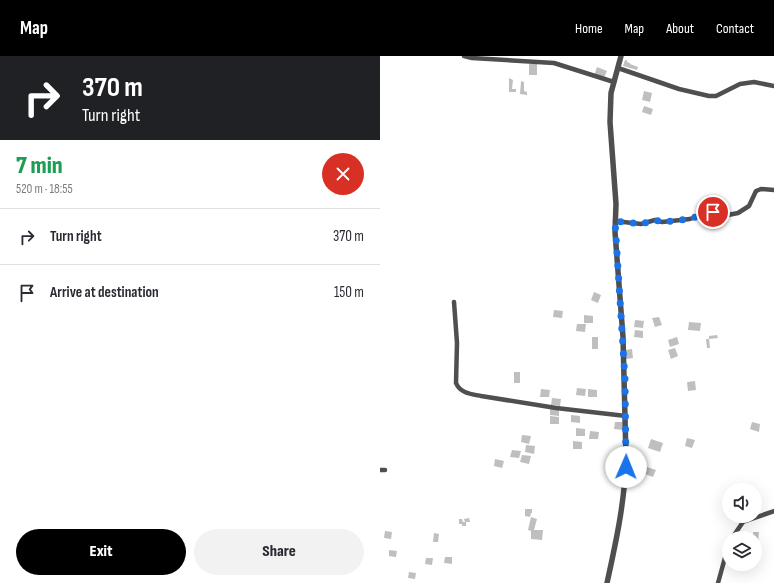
<!DOCTYPE html>
<meta charset="utf-8">
<style>
:root{--surface:#fff;--page:#f2f2f3;--text:#2b2b33;--muted:#7c7c81;--line:#e1e1e2;--accent:#000}
body{margin:0;font-family:"Sofia Sans Condensed",sans-serif;background:var(--page);color:var(--text);height:100vh;display:flex;flex-direction:column;font-size:15px;white-space:nowrap}
*{box-sizing:border-box;margin:0}
p{font-size:13px;color:var(--muted)}
.icon{flex:none;width:22px;height:22px;fill:none;stroke:currentColor;stroke-width:2;stroke-linecap:round;stroke-linejoin:round}
.map{position:relative;flex:1;overflow:hidden}
.details{display:flex;flex-direction:column;background:var(--surface);width:380px}
.details>*{flex:none}
.top-card{background:#202124;color:#fff;overflow:hidden}
.fabs{position:absolute;left:342px;top:427px;display:grid;gap:8px}
.fabs a{display:grid;place-items:center;width:40px;height:40px;border-radius:50%;background:var(--surface);box-shadow:0 4px 16px #0002;font-size:20px}
.pin{position:absolute;display:grid;place-items:center;width:34px;height:34px;color:#fff;margin:-17px;border:2px solid #fff;border-radius:50%;box-shadow:0 1px 4px #0007}
.me{position:absolute;width:44px;margin:-22px;rotate:1deg;stroke-linejoin:round;filter:drop-shadow(0 0 3px #0008)}
.turn{display:flex;align-items:center;gap:14px;height:84px;padding:0 16px;font-size:18px}
.turn .icon{width:52px;height:52px;stroke-width:2.5}
.turn b{display:block;font-size:28px;line-height:34px}
.round{display:grid;place-items:center;flex:none;width:42px;height:42px;border-radius:21px;background:var(--page)}
.headline{display:flex;align-items:center;justify-content:space-between;height:68px;padding:0 16px}
h1{font-size:24px;font-weight:800;line-height:30px;color:#1e9e55}
.button{display:flex;gap:8px;margin-top:auto;padding:8px 16px}
.button a{flex:1;height:46px;border-radius:24px;background:var(--accent);color:#fff;font-size:16px;font-weight:800;line-height:46px;text-align:center}
.button a+a{background:var(--page);color:var(--text)}
ul{padding:0;list-style:none}
li{display:flex;align-items:center;gap:12px;height:56px;padding:0 16px;border-top:1px solid var(--line)}
li div{flex:1}
li b{display:block;font-size:15px}
li em{font-style:normal}
header{display:flex;align-items:center;gap:24px;box-sizing:border-box;height:56px;padding:0 20px;background:var(--accent);color:#fff}
header strong{font-size:19px}
nav{display:flex;gap:22px;margin-inline-start:auto;font-size:14px}
main{display:flex;flex:1;min-height:0}
.map>svg:first-child{display:block}
</style>
<header>
<strong>Map</strong>
<nav><a>Home</a><a>Map</a><a>About</a><a>Contact</a></nav>
</header>
<main>
<section class="details">
<div class="top-card">
<div class="turn"><svg class="icon" aria-label="right" viewBox="0 0 24 24"><path d="M7 20v-9h11M14 6l5 5-5 5"/></svg><div><b>370 m</b>Turn right</div></div>
</div>
<div class="headline"><div><h1>7 min</h1><p>520 m · 18:55</p></div><a class="round" style="background:#d93025;color:#fff"><svg class="icon" aria-label="close" viewBox="0 0 24 24"><path d="M6 6l12 12M18 6L6 18"/></svg></a></div>
<ul>
<li><svg class="icon" aria-label="right" viewBox="0 0 24 24"><path d="M7 20v-9h11M14 6l5 5-5 5"/></svg><div><b>Turn right</b></div><em>370 m</em></li>
<li><svg class="icon" aria-label="arrive" viewBox="0 0 24 24"><path d="M6 21V4h12l-3 4 3 4H6"/></svg><div><b>Arrive at destination</b></div><em>150 m</em></li>
</ul>
<div class="button"><a>Exit</a><a>Share</a></div>
</section>
<div class="map">
<svg width="394" height="527" viewBox="0 0 394 527">
<rect width="100%" height="100%" fill="#fff"/>
<g fill="#bfbfbf">
<polygon points="245,4 247,4 247,6 250,7 250,8 258,11 257,14 243,10"/>
<rect x="149" y="8" width="8" height="11"/>
<polygon points="217,11 227,15 223,24 214,20"/>
<polygon points="129,22 133,24 132,33 136,33 136,36 129,36"/>
<polygon points="141,25 144,26 144,35 147,36 147,39 140,38"/>
<polygon points="264,35 272,37 270,46 262,44"/>
<polygon points="264,50 273,53 271,59 262,56"/>
<polygon points="214,236 221,239 218,247 211,244"/>
<polygon points="174,254 183,255 182,262 173,261"/>
<polygon points="204,259 213,260 213,267 204,267"/>
<polygon points="279,261 282,269 275,271 272,262"/>
<polygon points="255,264 264,265 263,272 254,271"/>
<polygon points="309,266 321,267 320,275 308,274"/>
<polygon points="197,268 206,268 205,276 196,275"/>
<polygon points="255,274 263,275 263,282 254,281"/>
<polygon points="337,279 338,282 329,283 330,292 327,292 326,283 329,283 329,280"/>
<rect x="212" y="281" width="6" height="12"/>
<polygon points="297,281 299,288 290,291 288,284"/>
<polygon points="295,292 298,300 291,303 288,294"/>
<polygon points="252,293 253,302 246,303 245,294"/>
<rect x="134" y="316" width="6" height="11"/>
<polygon points="315,325 316,334 308,335 307,326"/>
<polygon points="197,332 206,333 205,340 196,339"/>
<polygon points="161,333 170,334 169,341 160,341"/>
<polygon points="208,333 217,334 217,341 208,341"/>
<polygon points="172,342 181,343 180,350 171,349"/>
<polygon points="170,352 179,352 179,360 170,359"/>
<polygon points="191,359 200,360 200,367 191,366"/>
<polygon points="170,360 179,361 179,368 170,368"/>
<polygon points="235,366 243,366 243,374 234,373"/>
<polygon points="372,366 380,368 379,376 370,373"/>
<polygon points="196,372 205,373 205,380 196,380"/>
<polygon points="210,375 219,376 218,383 209,383"/>
<polygon points="142,379 151,380 149,388 141,386"/>
<polygon points="307,382 315,384 312,392 305,390"/>
<polygon points="271,383 283,387 280,396 268,392"/>
<polygon points="193,385 202,386 202,393 193,393"/>
<polygon points="146,389 155,390 154,398 145,396"/>
<polygon points="132,394 141,395 139,402 130,401"/>
<polygon points="142,399 151,400 149,408 140,406"/>
<polygon points="115,403 124,405 122,412 114,410"/>
<polygon points="249,408 258,409 257,416 249,415"/>
<polygon points="267,411 276,414 273,421 265,418"/>
<polygon points="145,453 152,453 152,457 151,457 150,461 145,460"/>
<polygon points="151,461 157,463 154,474 163,474 162,484 151,483 151,475 148,474"/>
<polygon points="89,462 90,466 86,466 86,470 82,470 82,468 79,468 79,463 82,463 83,466 85,466 84,463"/>
<polygon points="5,475 12,476 11,483 4,482"/>
<polygon points="373,476 379,476 378,487 375,487 375,482 373,482"/>
<polygon points="54,477 59,478 58,486 53,486"/>
<polygon points="9,494 17,495 16,501 9,500"/>
<polygon points="65,501 72,501 72,508 64,507"/>
<polygon points="46,502 53,502 52,509 45,508"/>
<polygon points="29,516 36,517 35,523 28,522"/>
</g>
<g fill="none" stroke-linecap="round" stroke-linejoin="round">
<g stroke="#4f4f4f" stroke-width="4.5">
<polyline points="84,0 92,2 174,7 234,26"/>
<polyline points="238,12 299,33 329,40 336,40 360,28 374,26 394,30"/>
<polyline points="235,165 261,168 275,164 282,166 310,163 326,157 348,159 358,157 369,150 376,135 381,133 394,134"/>
<path d="M74,246L77,287L76,327C80,337 91,338 101,340L176,352L246,360"/>
<polyline points="0,414 5,414"/>
<polyline points="352,482 363,466 394,455"/>
<polyline points="338,527 349,487"/>
</g>
<path stroke="#4f4f4f" stroke-width="5.5" d="M227,527C236,486 245,445 246,402L243,281L235,176L236,148L230,66L231,37L241,0"/>
</g>
<g fill="none" stroke-linecap="round" stroke-linejoin="round">
<polyline stroke="#1a73e8" stroke-width="7" stroke-dasharray="0 12.6" points="246,411 245,323 235,165 261,168 275,164 282,166 310,163 326,157 333,156"/>
</g>
</svg>
<div class="fabs">
<a><svg class="icon" aria-label="sound" viewBox="0 0 24 24"><path d="M4 9h4l5-4v14l-5-4H4zM17 9q2 3 0 6"/></svg></a>
<a><svg class="icon" aria-label="layers" viewBox="0 0 24 24"><path d="M12 4l9 5-9 5-9-5zM3 14l9 5 9-5"/></svg></a>
</div>
<div class="pin" style="left:333px;top:156px;background:#d93025"><svg class="icon" aria-label="arrive" viewBox="0 0 24 24"><path d="M6 21V4h12l-3 4 3 4H6"/></svg></div>
<svg class="me" style="left:246px;top:411px" viewBox="-20 -20 40 40"><circle r="19" fill="#fff"/><path d="M0-13L10 11 0 6-10 11z" fill="#1a73e8"/></svg>
</div>
</main>
